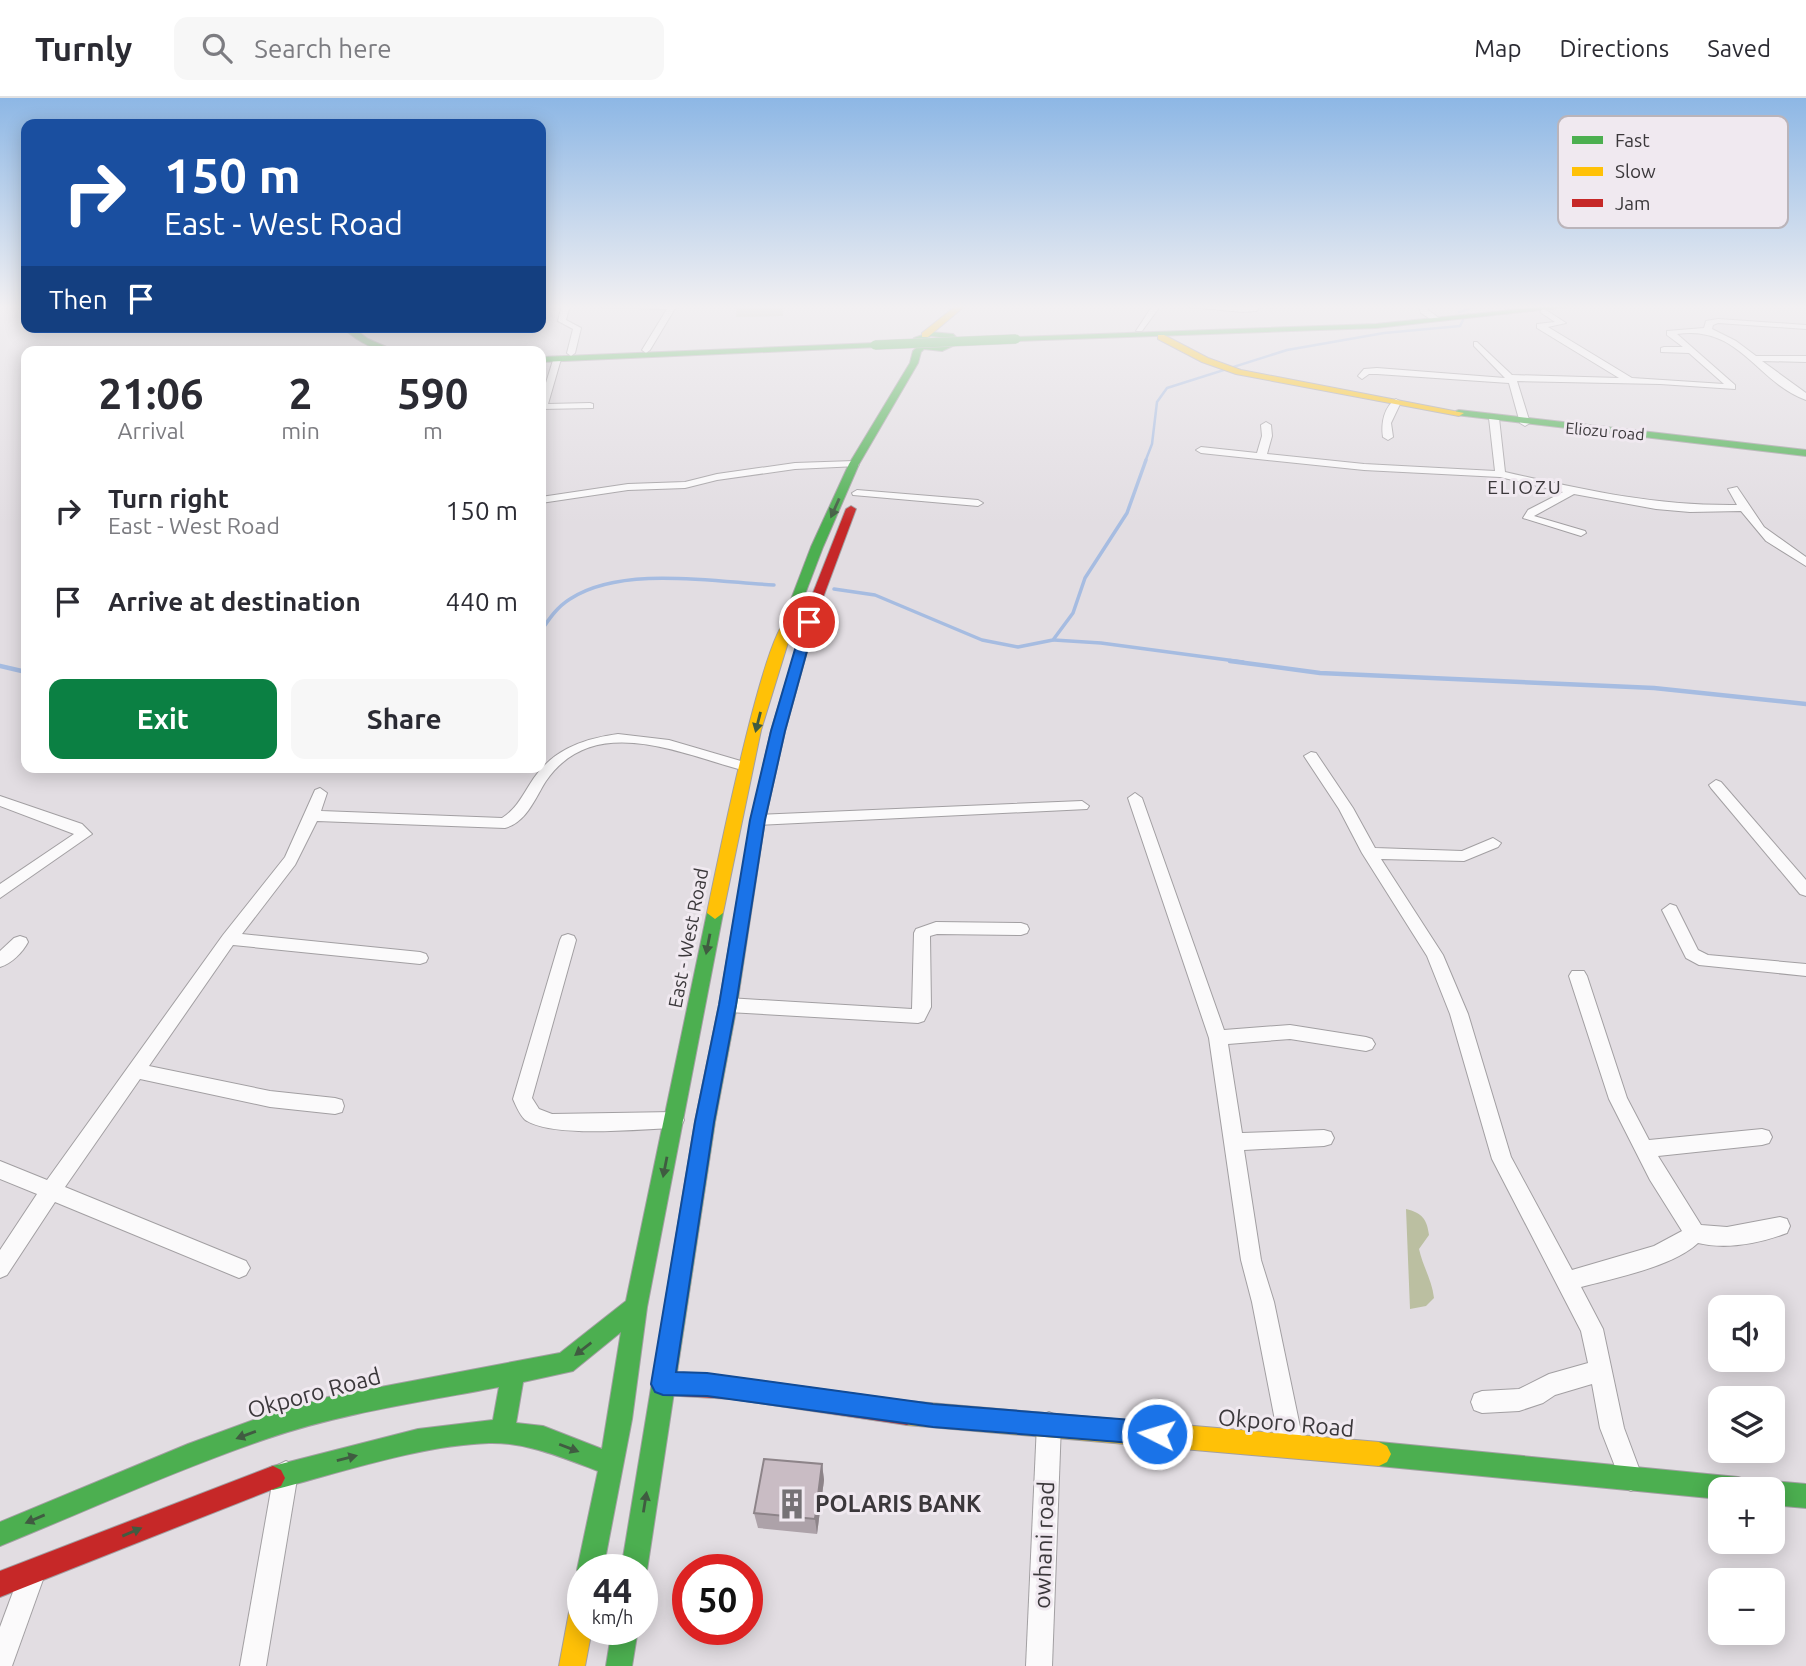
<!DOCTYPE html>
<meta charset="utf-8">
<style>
:root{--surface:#fff;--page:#f7f7f7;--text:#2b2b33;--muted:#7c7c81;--line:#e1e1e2;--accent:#0b8043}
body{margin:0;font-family:Ubuntu,sans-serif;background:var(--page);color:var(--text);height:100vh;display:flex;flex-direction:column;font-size:26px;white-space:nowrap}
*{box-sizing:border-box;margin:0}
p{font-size:23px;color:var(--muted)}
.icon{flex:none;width:38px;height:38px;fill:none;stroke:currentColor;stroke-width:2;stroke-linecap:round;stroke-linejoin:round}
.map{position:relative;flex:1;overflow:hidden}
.panel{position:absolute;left:21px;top:248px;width:525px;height:427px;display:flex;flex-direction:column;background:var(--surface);border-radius:14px;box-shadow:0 4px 18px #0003}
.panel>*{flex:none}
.top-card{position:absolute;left:21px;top:21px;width:525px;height:214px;border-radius:14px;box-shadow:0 4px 18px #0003;background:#1a4fa0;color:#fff;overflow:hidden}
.fabs{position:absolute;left:1708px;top:1197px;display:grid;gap:14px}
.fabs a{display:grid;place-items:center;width:77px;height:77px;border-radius:14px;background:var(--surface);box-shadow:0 4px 18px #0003;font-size:35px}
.speed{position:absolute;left:567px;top:1456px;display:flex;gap:14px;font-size:35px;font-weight:700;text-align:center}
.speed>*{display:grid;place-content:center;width:91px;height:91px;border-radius:50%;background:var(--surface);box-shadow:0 4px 18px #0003;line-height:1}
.speed small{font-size:18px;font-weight:400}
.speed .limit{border:10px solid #d22;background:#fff;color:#111}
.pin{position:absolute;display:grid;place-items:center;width:60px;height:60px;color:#fff;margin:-30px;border:4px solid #fff;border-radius:50%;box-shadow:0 2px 7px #0007}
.me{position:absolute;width:77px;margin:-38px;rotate:275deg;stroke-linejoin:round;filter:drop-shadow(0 0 5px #0008)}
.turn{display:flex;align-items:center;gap:24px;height:147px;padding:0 28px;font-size:32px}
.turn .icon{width:91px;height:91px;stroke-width:2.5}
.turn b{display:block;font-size:49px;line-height:60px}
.then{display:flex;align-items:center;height:66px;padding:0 28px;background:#0003;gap:14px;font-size:26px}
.eta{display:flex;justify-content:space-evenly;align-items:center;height:119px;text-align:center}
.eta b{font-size:42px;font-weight:600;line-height:49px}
.primary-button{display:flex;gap:14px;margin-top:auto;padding:14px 28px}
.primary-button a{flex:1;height:80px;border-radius:14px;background:var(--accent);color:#fff;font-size:28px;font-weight:600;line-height:80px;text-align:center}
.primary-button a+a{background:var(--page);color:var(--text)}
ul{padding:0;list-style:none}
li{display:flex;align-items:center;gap:21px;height:91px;padding:0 28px}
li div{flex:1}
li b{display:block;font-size:26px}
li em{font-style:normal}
header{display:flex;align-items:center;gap:42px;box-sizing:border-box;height:98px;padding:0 35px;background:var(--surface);border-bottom:2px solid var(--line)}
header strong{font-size:33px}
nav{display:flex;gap:38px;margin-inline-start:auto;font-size:24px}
.search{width:490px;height:63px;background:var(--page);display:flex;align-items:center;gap:18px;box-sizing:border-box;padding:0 24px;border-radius:14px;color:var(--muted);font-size:26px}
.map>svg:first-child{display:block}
</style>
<header>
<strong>Turnly</strong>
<div class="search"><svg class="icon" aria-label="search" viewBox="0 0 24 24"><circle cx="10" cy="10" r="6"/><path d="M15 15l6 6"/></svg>Search here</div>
<nav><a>Map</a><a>Directions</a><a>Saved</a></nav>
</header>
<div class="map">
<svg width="1806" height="1568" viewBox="0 0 1806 1568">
<rect width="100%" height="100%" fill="#e2dde2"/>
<polygon fill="#c6c9b3" points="737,207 782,207 783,218 736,219"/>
<path fill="#bbbfa1" d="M1406,1111C1422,1115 1427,1121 1429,1137L1419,1151C1423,1169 1432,1182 1434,1200L1426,1208L1410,1211Z"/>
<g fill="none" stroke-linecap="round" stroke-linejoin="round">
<g stroke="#a6bce1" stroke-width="2.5">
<polyline points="1459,214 1480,207"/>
<polyline points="1145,364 1152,346 1157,304 1167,290 1287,252 1384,235 1460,228 1463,222"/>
</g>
<g stroke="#a6bce1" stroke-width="3.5">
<polyline points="834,491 875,497 982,542 1018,549 1053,542 1073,515 1085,480 1127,415 1146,362"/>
<path d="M541,533C549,521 557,509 570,501C621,467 716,484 774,487"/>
<polyline points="1054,542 1101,545 1243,564"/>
</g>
<g stroke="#a6bce1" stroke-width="4.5">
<polyline points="1230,563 1320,575 1654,590 1806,606"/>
<polyline points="0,568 26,574"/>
</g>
<g stroke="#a29fa2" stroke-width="2">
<g id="street">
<polygon points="562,207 570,207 566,222 581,230 575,255 571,258 567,255 573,231 558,223"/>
<polygon points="597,207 677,207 650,252 646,255 642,252 667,211 601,209"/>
<polygon points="1153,207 1161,207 1142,233 1136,233"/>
<polygon points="1168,207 1243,210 1262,207 1256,213 1243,214"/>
<polygon points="1418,207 1426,207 1428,212 1439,220 1432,222 1421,215"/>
<path d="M1543,210L1566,225L1548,229L1632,280L1724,286L1689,255L1661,254V250L1664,249H1683L1667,237V233L1704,230L1706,223L1718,221L1806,227V231L1718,225L1713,227L1712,231L1736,243L1756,258H1806V264L1762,263L1806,295V302C1755,283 1740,227 1677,236L1735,287V291L1660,286L1517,283L1530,325L1525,328L1520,325L1509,285L1377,276H1369L1362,281L1358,278L1364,271L1377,270L1505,280L1474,248V244H1477L1512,277L1619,280L1537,230V226L1555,224L1540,214Z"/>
<polygon points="554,259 561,261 548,306 590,305 593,306 593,310 541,311 541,301"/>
<path d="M1396,301L1401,304L1391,325L1393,339L1388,342L1383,339C1381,325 1384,309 1396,301Z"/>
<path d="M1494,317L1499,320L1505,374C1584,392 1655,408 1737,407L1728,391L1737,389L1764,429L1806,459V468L1766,443L1741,413L1690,414L1656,411L1574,396L1534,418L1585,433L1586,435L1581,438L1523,420L1528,412L1563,394L1500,379L1364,372L1201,355L1196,352L1201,349L1257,355L1262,338L1261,327L1266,324L1271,327L1272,338L1267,356L1364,366L1495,373L1489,320Z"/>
<polygon points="854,363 859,366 858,368 795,371 717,382 685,390 628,392 541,405 541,399 628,386 685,384 717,376 795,365"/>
<polygon points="857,392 978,402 983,405 978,408 853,397 852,395"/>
<path d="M618,636L669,642L751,666L753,669L746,673C683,657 594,613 546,683C535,700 527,724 505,730L317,723L295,767L242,836L420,854L426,856L428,860L426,864L420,866L233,847L149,968L270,993L335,1000L342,1002L344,1008L342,1014L335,1016L270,1009L140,981L65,1089L246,1163L250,1170L246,1177L239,1180L55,1104L7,1177L0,1180V1152L37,1096L0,1081V1063L47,1082L223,837L285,759L315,692L320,690L327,695L321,713L502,720C515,712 522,699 530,686C550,653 581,641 618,636Z"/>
<path d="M1311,654L1316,655L1353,710L1375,750L1462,753L1493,740L1501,745L1498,749L1464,763L1381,761L1443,857L1468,916L1511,1059L1572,1172L1654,1148L1682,1133L1650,1082L1609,1001L1569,878L1572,873H1584L1587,878L1627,1000L1649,1042L1762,1031L1769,1033L1772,1039L1769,1045L1762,1047L1658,1058L1701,1127L1727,1129L1780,1119L1787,1121L1790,1128L1787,1135C1760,1145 1727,1152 1698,1145C1672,1169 1615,1180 1581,1189L1603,1231L1624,1330L1643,1381L1639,1389L1631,1393L1623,1389L1600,1330L1592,1286L1555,1297L1543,1305L1519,1313L1482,1315L1474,1312L1471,1304L1474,1296L1482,1293L1519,1291L1549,1276L1588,1265L1581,1233L1492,1061L1450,916L1427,858L1362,755L1339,711L1304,658Z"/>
<polygon points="1716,682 1721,684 1806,782 1806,798 1800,796 1711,690 1709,687"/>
<polygon points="1135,695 1142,700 1224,932 1290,927 1366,939 1372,941 1375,946 1372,951 1366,953 1290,941 1228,946 1242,1035 1324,1032 1331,1034 1334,1040 1331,1046 1324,1048 1244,1052 1261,1162 1274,1204 1304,1348 1300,1356 1292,1360 1284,1356 1280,1348 1252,1204 1241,1162 1209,940 1128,700"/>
<polygon points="0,698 82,726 92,736 0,800 0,786 74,736 0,708"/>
<polygon points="1082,703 1089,708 1087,711 758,727 751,722 758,717"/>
<polygon points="1670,806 1676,808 1698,852 1708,857 1806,866 1806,878 1699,867 1686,860 1662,812"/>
<polygon points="936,824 1021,825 1027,827 1029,831 1027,835 1021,837 937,836 930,838 931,909 924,923 918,925 728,914 722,912 719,907 722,902 728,900 912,911 914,835 916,831"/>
<path d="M568,836L574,838L576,842L532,1000L539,1011L552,1016L674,1014L681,1016L684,1022L681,1028L674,1030C639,1031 556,1040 527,1023C521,1020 516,1008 513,1001L560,842L562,838Z"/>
<path d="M20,838L26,840L28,844C23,854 11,866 0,869V853L14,840Z"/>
<polygon points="1049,1314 1057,1318 1061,1326 1052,1568 1026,1568 1037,1326 1041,1318"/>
<polygon points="286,1363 294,1367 298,1375 266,1568 240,1568 274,1375 278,1367"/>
<polygon points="32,1463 41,1467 45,1476 12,1568 0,1568 0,1529 23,1467"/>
</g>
</g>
<g stroke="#a29fa2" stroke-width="2">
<g id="fast">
<polygon points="1559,207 1586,207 1376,230 1016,243 1012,241 1016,239 1376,226"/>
<path d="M342,229H352L368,241L398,254C376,254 358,244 342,229Z"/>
<path d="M931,234L953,236L961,244L942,253L924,251L921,254L918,265L859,366L823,449L794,525L792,528H784L782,525L811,449L849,366L910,265L913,253L918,248L912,244L914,240ZM931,238L948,240L952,244L936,249L921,243Z"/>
<polygon points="875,245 878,245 878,249 541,264 541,259"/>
<polygon points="1459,312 1806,352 1806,358 1456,317 1456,313"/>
<polygon points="800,553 806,557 785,633 765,722 737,907 715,1024 647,1472 642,1481 642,1472 621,1472 695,1024 719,907 751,722 771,633 794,557"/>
<path d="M715,809L723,815L647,1209L632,1321L603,1472H583V1482L577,1472L598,1373C563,1360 527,1344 489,1345C422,1347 339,1375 273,1392L265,1388L261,1380L265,1372L273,1368L418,1331L493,1322L499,1289C421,1304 341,1315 266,1341C176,1372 88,1412 0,1448V1424L188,1346L267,1317L328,1299L560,1255L626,1203L707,815ZM621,1234L602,1351L543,1328L516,1325L523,1284L573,1273Z"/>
<polygon points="1379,1344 1738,1379 1747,1382 1750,1391 1720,1391 1720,1401 1379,1368 1371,1364 1367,1356 1371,1348"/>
<polygon points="1773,1383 1806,1386 1806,1410 1773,1407 1773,1391 1762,1391 1764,1386"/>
<polygon points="612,1531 638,1531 632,1568 606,1568"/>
</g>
</g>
<g stroke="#a29fa2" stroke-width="2">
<g id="slow">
<polygon points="957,207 966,207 928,239 922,239 922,235"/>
<polygon points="1158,237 1164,237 1208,260 1241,272 1464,315 1459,318 1236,276 1202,264 1158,241"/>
<path d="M788,521L794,525L761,632L723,815L715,821L707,815C715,777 764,531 788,521Z"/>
<polygon points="907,1303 1379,1344 1387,1348 1391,1356 1387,1364 1379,1368 907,1327 899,1323 895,1315 899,1307"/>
<polygon points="583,1496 583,1531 592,1531 585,1568 559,1568 570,1509 574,1500"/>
</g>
</g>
<g stroke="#a29fa2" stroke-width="2">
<g id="jam">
<polygon points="851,408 856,411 821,505 806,557 804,560 796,560 794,557 809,505 846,411"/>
<polygon points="663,1275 732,1279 907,1303 915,1307 919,1315 915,1323 907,1327 732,1301 663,1297 655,1294 652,1286 655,1278"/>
<polygon points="273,1368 281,1372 285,1380 281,1388 0,1499 0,1473"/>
</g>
</g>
<use href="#street" fill="#fbfafb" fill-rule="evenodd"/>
<use href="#fast" fill="#4caf50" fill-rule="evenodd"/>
<use href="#slow" fill="#ffc107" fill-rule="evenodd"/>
<use href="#jam" fill="#c62828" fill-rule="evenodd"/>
<g stroke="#a29fa2" stroke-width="10" stroke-linecap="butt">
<polyline id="fast-bridge" points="875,247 1016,241"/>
</g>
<use href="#fast-bridge" stroke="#4caf50" stroke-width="9"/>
</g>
<polygon fill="#ada2a9" points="822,1366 824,1382 817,1436 758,1430 754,1415"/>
<polygon fill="#8d8489" points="822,1366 824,1382 817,1436 815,1421"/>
<polygon fill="#c9bcc4" stroke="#8d8489" stroke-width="2" points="764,1361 822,1366 815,1421 754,1415"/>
<defs><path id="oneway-solid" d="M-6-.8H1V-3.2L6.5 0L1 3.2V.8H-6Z" transform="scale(1.75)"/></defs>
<g fill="#405c41">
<use href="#oneway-solid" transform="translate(835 410) rotate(114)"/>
<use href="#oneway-solid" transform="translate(758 624) rotate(104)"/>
<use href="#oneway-solid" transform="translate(708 846) rotate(101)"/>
<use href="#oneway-solid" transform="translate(665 1069) rotate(101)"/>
<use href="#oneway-solid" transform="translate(583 1251) rotate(142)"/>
<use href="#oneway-solid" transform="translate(246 1337) rotate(160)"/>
<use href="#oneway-solid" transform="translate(569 1350) rotate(21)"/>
<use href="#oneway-solid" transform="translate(347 1360) rotate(-14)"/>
<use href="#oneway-solid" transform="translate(645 1404) rotate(-81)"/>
<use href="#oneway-solid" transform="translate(35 1421) rotate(157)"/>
<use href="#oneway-solid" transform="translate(132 1434) rotate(-23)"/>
</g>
<linearGradient id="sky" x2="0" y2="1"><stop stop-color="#8db7e5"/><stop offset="0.49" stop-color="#f2f0f2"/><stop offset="1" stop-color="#f2f0f2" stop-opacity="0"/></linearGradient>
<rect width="1806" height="426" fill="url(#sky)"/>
<polygon fill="#1a73e8" stroke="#114b97" stroke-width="2" points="809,521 815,524 785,633 765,722 736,907 714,1024 676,1274 707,1275 933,1306 1157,1324 1165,1327 1169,1336 1165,1344 1157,1347 933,1329 707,1298 663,1297 655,1294 651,1286 695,1024 719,907 750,722 771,633 803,524"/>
<defs>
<g id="building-bare" transform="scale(2.415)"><path d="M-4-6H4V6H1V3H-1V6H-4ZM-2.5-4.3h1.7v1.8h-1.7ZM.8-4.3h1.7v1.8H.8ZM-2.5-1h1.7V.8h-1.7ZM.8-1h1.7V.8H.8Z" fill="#757275" stroke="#f0e9f0" stroke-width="2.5" paint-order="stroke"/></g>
</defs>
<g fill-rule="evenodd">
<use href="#building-bare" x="792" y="1406"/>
</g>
<g text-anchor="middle" stroke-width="6" stroke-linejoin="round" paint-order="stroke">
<g font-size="16" fill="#3b383b" stroke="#f0e9f0">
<text transform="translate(1605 333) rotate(5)" y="6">Eliozu road</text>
</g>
<g font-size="19" letter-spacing="2" fill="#3b383b" stroke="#f0e9f0">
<text x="1525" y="396">ELIOZU</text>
</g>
<g font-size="19" fill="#3b383b" stroke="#f0e9f0">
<text transform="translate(688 840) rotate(-79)" y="7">East - West Road</text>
</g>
<g font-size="23" fill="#3b383b" stroke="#f0e9f0">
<text transform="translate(314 1295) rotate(-15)" y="8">Okporo Road</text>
<text transform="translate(1286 1325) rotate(5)" y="8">Okporo Road</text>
<text transform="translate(1044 1447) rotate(-88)" y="8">owhani road</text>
</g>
<g font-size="23" font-weight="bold" fill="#3b383b" stroke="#f0e9f0" text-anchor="start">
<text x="815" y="1414">POLARIS BANK</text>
</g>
</g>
<rect x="1558" y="18" width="230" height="112" rx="10" fill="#f0e9f0" stroke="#bab4ba" stroke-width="2"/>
<rect x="1572" y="38" width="31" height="8" fill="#4caf50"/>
<rect x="1572" y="69" width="31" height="9" fill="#ffc107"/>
<rect x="1572" y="101" width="31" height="8" fill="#c62828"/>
<g font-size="19" fill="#3b383b">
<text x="1615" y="49">Fast</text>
<text x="1615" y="80">Slow</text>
<text x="1615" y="112">Jam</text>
</g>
</svg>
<div class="fabs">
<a><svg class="icon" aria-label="sound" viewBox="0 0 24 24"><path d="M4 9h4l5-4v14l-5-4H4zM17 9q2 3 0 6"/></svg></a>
<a><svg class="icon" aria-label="layers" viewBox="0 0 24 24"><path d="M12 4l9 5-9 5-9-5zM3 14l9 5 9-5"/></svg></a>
<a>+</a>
<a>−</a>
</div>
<div class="speed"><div>44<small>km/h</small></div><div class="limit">50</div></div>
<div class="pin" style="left:809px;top:524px;background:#d93025"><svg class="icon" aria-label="arrive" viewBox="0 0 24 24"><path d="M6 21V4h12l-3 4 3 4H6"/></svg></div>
<svg class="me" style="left:1157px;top:1336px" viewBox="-20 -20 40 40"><circle r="17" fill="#1a73e8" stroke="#fff" stroke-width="3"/><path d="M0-11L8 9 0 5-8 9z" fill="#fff"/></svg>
<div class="top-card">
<div class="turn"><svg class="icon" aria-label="right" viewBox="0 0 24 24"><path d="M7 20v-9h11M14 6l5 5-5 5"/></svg><div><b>150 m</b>East - West Road</div></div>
<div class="then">Then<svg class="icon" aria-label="arrive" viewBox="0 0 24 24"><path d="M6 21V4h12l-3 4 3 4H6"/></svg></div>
</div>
<section class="panel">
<div class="eta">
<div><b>21:06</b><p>Arrival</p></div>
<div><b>2</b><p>min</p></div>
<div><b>590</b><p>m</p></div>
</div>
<ul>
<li><svg class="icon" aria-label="right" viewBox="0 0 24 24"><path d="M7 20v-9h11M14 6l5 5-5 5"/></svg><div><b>Turn right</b><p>East - West Road</p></div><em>150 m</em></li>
<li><svg class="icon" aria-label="arrive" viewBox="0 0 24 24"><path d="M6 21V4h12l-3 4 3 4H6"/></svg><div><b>Arrive at destination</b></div><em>440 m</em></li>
</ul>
<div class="primary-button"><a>Exit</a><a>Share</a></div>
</section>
</div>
